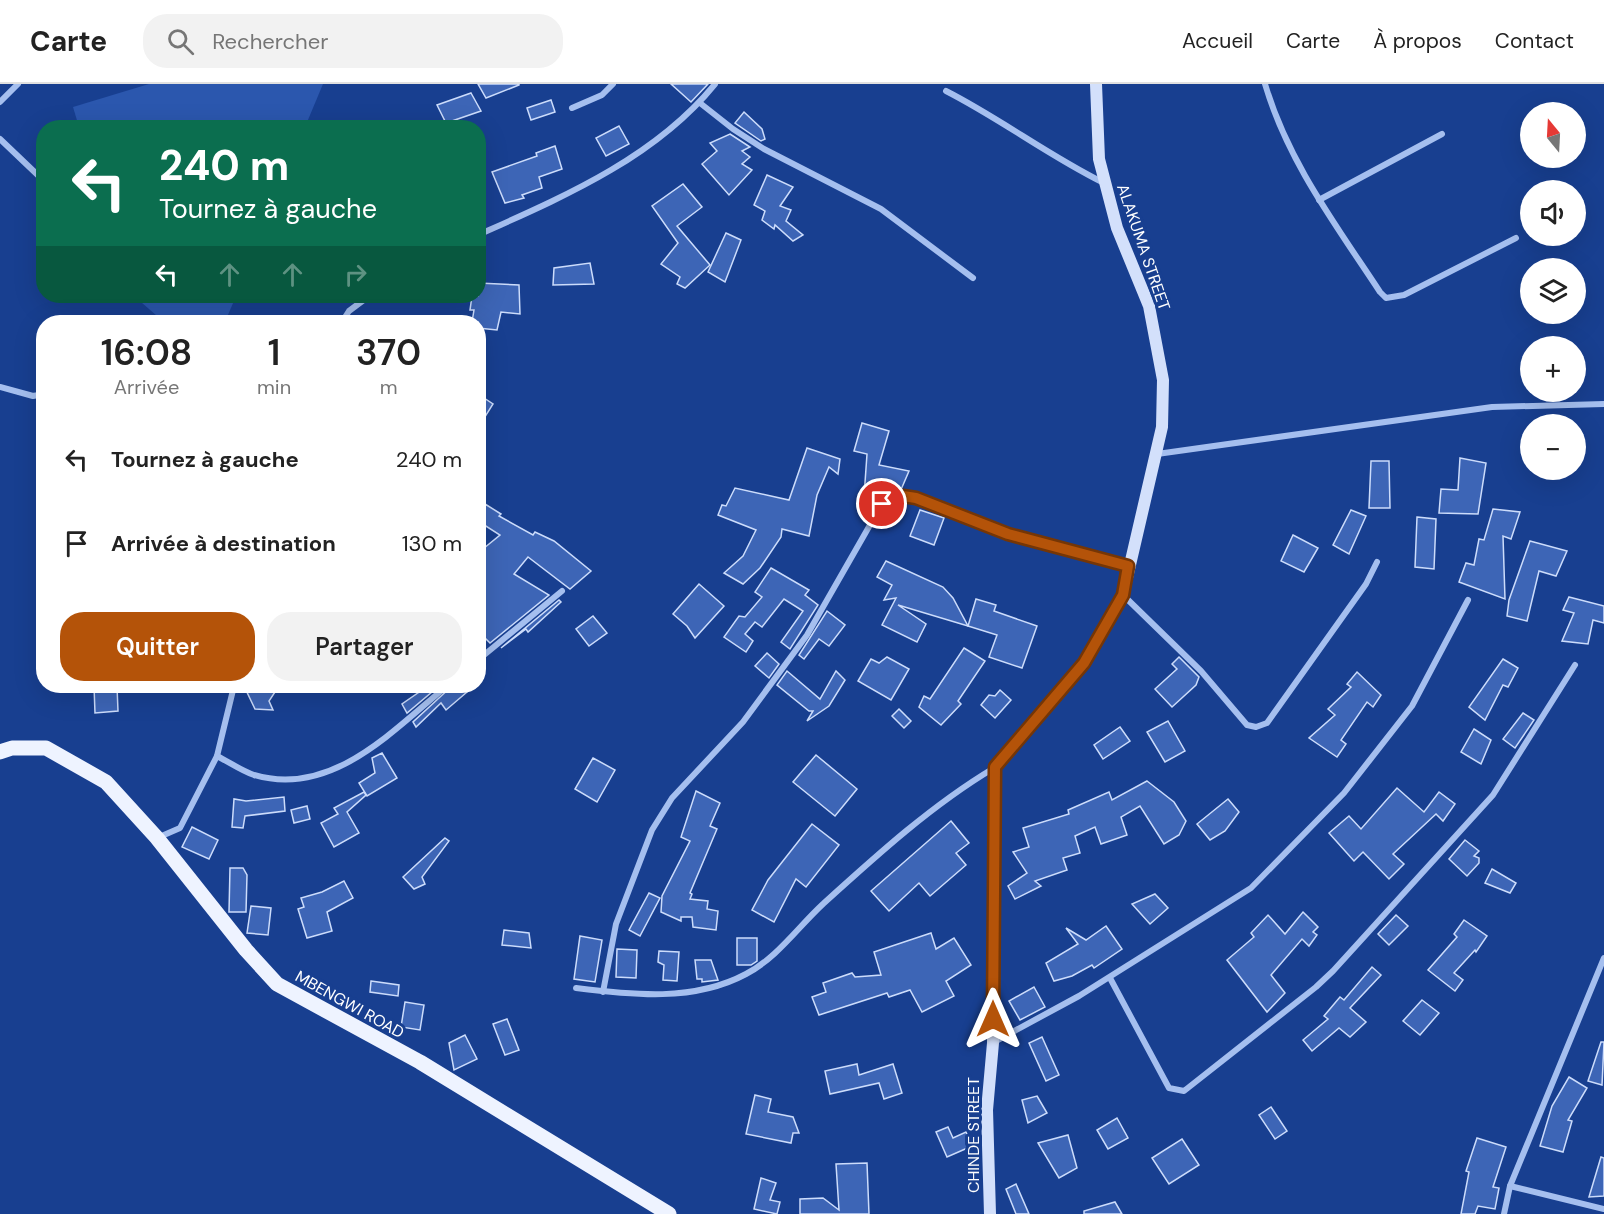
<!DOCTYPE html>
<html lang="fr">
<meta charset="utf-8">
<style>
:root{--surface:#fff;--page:#f2f2f2;--text:#222;--muted:#767676;--line:#e0e0e0;--accent:#b45309}
body{margin:0;font-family:"DM Sans",sans-serif;background:var(--page);color:var(--text);height:100vh;display:flex;flex-direction:column;font-size:22px;white-space:nowrap}
*{box-sizing:border-box;margin:0}
p{font-size:20px;color:var(--muted)}
.icon{flex:none;width:33px;height:33px;fill:none;stroke:currentColor;stroke-width:2;stroke-linecap:round;stroke-linejoin:round}
.map{position:relative;flex:1;overflow:hidden}
.panel{position:absolute;left:36px;top:231px;width:450px;height:378px;display:flex;flex-direction:column;background:var(--surface);border-radius:24px;box-shadow:0 6px 24px #0002}
.panel>*{flex:none}
.top-card{position:absolute;left:36px;top:36px;width:450px;height:183px;border-radius:24px;box-shadow:0 6px 24px #0002;background:#0b6e4f;color:#fff;overflow:hidden}
.needle{width:39px;rotate:342deg}
.fabs{position:absolute;left:1520px;top:18px;display:grid;gap:12px}
.fabs a{display:grid;place-items:center;width:66px;height:66px;border-radius:50%;background:var(--surface);box-shadow:0 6px 24px #0002;font-size:30px}
.pin{position:absolute;display:grid;place-items:center;width:51px;height:51px;color:#fff;margin:-26px;border:3px solid #fff;border-radius:50%;box-shadow:0 2px 6px #0007}
.me{position:absolute;width:66px;margin:-33px;rotate:0deg;stroke-linejoin:round;filter:drop-shadow(0 0 4px #0008)}
.turn{display:flex;align-items:center;gap:21px;height:126px;padding:0 24px;font-size:27px}
.turn .icon{width:78px;height:78px;stroke-width:2.5}
.turn b{display:block;font-size:42px;line-height:51px}
.lanes{display:flex;align-items:center;height:57px;padding:0 24px;background:#0003;justify-content:center;gap:30px;direction:ltr}
.lanes .off{opacity:.35}
.eta{display:flex;justify-content:space-evenly;align-items:center;height:102px;text-align:center}
.eta b{font-size:36px;font-weight:600;line-height:42px}
.button{display:flex;gap:12px;margin-top:auto;padding:12px 24px}
.button a{flex:1;height:69px;border-radius:24px;background:var(--accent);color:#fff;font-size:24px;font-weight:600;line-height:69px;text-align:center}
.button a+a{background:var(--page);color:var(--text)}
ul{padding:0;list-style:none}
li{display:flex;align-items:center;gap:18px;height:84px;padding:0 24px}
li div{flex:1}
li b{display:block;font-size:22px}
li em{font-style:normal}
header{display:flex;align-items:center;gap:36px;box-sizing:border-box;height:84px;padding:0 30px;background:var(--surface);border-bottom:2px solid var(--line)}
header strong{font-size:28px}
nav{display:flex;gap:33px;margin-inline-start:auto;font-size:21px}
.search{width:420px;height:54px;background:var(--page);display:flex;align-items:center;gap:15px;box-sizing:border-box;padding:0 21px;border-radius:24px;color:var(--muted);font-size:22px}
.map>svg:first-child{display:block}
</style>
<header>
<strong>Carte</strong>
<div class="search"><svg class="icon" aria-label="search" viewBox="0 0 24 24"><circle cx="10" cy="10" r="6"/><path d="M15 15l6 6"/></svg>Rechercher</div>
<nav><a>Accueil</a><a>Carte</a><a>À propos</a><a>Contact</a></nav>
</header>
<div class="map">
<svg width="1604" height="1130" viewBox="0 0 1604 1130">
<rect width="100%" height="100%" fill="#183f90"/>
<g fill="#2b57ae">
<polygon points="149,0 323,0 305,43 79,43 73,23"/>
<polygon points="134,212 236,212 225,238 164,238"/>
</g>
<g fill="#3d65b6" stroke="#ccdcfb" stroke-width="1.5">
<polygon points="478,0 519,0 519,1 486,14"/>
<polygon points="671,0 708,0 691,18"/>
<polygon points="471,9 481,27 446,39 437,21"/>
<polygon points="551,16 555,28 531,36 527,24"/>
<polygon points="744,28 762,45 765,55 761,57 735,39"/>
<polygon points="619,42 629,60 606,72 596,54"/>
<polygon points="730,50 750,63 742,67 750,73 742,80 752,86 729,111 702,80 717,67 710,59"/>
<polygon points="555,62 562,85 539,93 542,104 522,111 524,114 505,119 492,88 537,72 536,69"/>
<polygon points="767,91 793,103 780,122 791,126 786,137 803,151 793,157 775,141 774,145 762,136 765,127 754,121"/>
<polygon points="683,100 702,123 677,142 710,181 685,204 677,200 680,193 661,180 678,159 652,122"/>
<polygon points="726,149 741,156 725,198 708,188"/>
<polygon points="590,179 594,200 553,201 554,184"/>
<polygon points="478,199 519,201 520,230 501,228 497,246 478,244 478,238 472,238 474,226 470,226 472,212 478,212"/>
<polygon points="478,310 493,320 478,344"/>
<polygon points="862,339 889,347 879,381 909,387 900,408 880,415 875,422 864,413 867,370 854,367"/>
<polygon points="807,364 840,375 838,390 829,383 817,411 809,452 782,445 781,453 760,484 743,500 724,489 743,472 756,446 718,431 722,421 726,422 735,404 789,416"/>
<polygon points="1460,374 1486,379 1478,430 1439,429 1441,405 1458,406"/>
<polygon points="1371,377 1389,377 1390,424 1369,424"/>
<polygon points="485,420 501,430 499,432 533,451 535,448 554,457 591,487 570,505 528,473 514,490 549,511 490,559 478,547 478,469 500,451 478,437 478,430"/>
<polygon points="1493,425 1520,428 1511,455 1503,452 1505,515 1459,498 1466,479 1474,481 1479,455 1484,456"/>
<polygon points="920,426 944,434 934,461 910,452"/>
<polygon points="1351,426 1366,432 1349,470 1333,461"/>
<polygon points="1417,433 1436,435 1434,485 1415,483"/>
<polygon points="1293,451 1318,464 1304,488 1281,477"/>
<polygon points="1530,457 1567,467 1556,492 1539,487 1527,537 1507,532 1509,516"/>
<polygon points="886,477 943,503 953,514 968,542 898,521 926,540 917,558 882,541 896,514 884,516 892,501 877,493"/>
<polygon points="771,484 809,506 805,511 818,521 790,565 781,558 803,527 784,515 762,543 755,538 745,550 753,557 746,568 724,553 739,532 745,533 762,513 755,508"/>
<polygon points="699,500 724,522 695,554 687,542 673,530"/>
<polygon points="1569,513 1604,522 1604,539 1593,536 1588,560 1562,557 1574,529 1563,526"/>
<polygon points="976,515 996,521 994,527 1037,542 1022,584 989,573 997,551 968,542"/>
<polygon points="559,516 561,518 528,548 526,545 501,564"/>
<polygon points="827,527 845,541 829,562 819,555 804,575 799,571"/>
<polygon points="593,532 607,549 589,562 576,545"/>
<polygon points="964,564 985,577 958,617 961,620 941,641 919,623 924,612 930,615"/>
<polygon points="767,569 779,580 769,594 755,582"/>
<polygon points="887,573 909,585 891,616 858,597 871,575 879,579"/>
<polygon points="1179,573 1199,593 1196,601 1172,623 1155,605 1177,585 1172,580"/>
<polygon points="1503,575 1518,584 1508,603 1503,601 1485,636 1469,623"/>
<polygon points="787,587 820,615 836,587 845,596 829,622 807,637 813,627 809,627 777,601"/>
<polygon points="1357,588 1381,611 1373,623 1367,618 1341,656 1346,660 1337,673 1309,654 1335,631 1328,625 1351,603 1347,600"/>
<polygon points="94,602 117,602 118,627 95,629"/>
<polygon points="244,602 272,602 275,608 269,617 273,626 255,625"/>
<polygon points="428,602 439,602 407,629 402,620"/>
<polygon points="452,602 474,602 446,626 441,619 416,643 413,638"/>
<polygon points="1000,606 1011,616 995,634 981,621 989,611 995,612"/>
<polygon points="899,625 911,637 904,644 892,632"/>
<polygon points="1523,629 1534,636 1515,664 1503,655"/>
<polygon points="1168,637 1185,667 1165,678 1147,648"/>
<polygon points="1120,643 1130,657 1103,675 1094,661"/>
<polygon points="1474,645 1491,656 1481,680 1461,668"/>
<polygon points="382,669 397,694 367,712 359,699 375,689 372,674"/>
<polygon points="816,671 857,705 835,732 793,698"/>
<polygon points="593,674 615,686 597,718 575,705"/>
<polygon points="1147,697 1174,718 1186,737 1179,751 1164,760 1140,722 1121,733 1127,751 1101,760 1095,743 1075,752 1080,769 1063,774 1067,786 1035,797 1041,802 1015,815 1008,802 1027,789 1013,768 1029,763 1023,744 1069,730 1068,726 1109,708 1112,716"/>
<polygon points="1397,704 1424,728 1439,708 1455,720 1443,737 1436,730 1393,770 1404,780 1389,795 1363,768 1354,777 1329,749 1349,732 1361,745"/>
<polygon points="696,707 720,719 710,742 717,745 690,809 692,810 690,815 708,817 707,825 718,827 716,846 693,843 692,833 681,833 681,837 661,828 662,812 690,757 681,753"/>
<polygon points="364,708 366,711 347,728 359,749 334,763 321,739 338,730 334,724"/>
<polygon points="284,713 285,727 245,732 243,744 232,743 234,715 246,717"/>
<polygon points="1228,715 1239,728 1225,747 1210,756 1197,740"/>
<polygon points="307,722 310,735 294,739 291,726"/>
<polygon points="951,737 969,759 956,769 966,781 930,812 919,799 889,827 871,807"/>
<polygon points="812,740 839,761 806,803 796,795 774,838 752,826 768,796"/>
<polygon points="192,743 218,756 209,775 182,763"/>
<polygon points="445,754 449,757 422,793 425,800 414,805 403,793"/>
<polygon points="1465,756 1479,767 1474,772 1479,774 1479,779 1467,792 1449,775"/>
<polygon points="230,784 243,784 247,791 246,828 229,828"/>
<polygon points="1492,785 1516,799 1510,809 1485,799"/>
<polygon points="344,797 353,814 327,828 332,847 307,854 298,825 304,823 301,814 322,808"/>
<polygon points="649,809 660,814 640,852 629,846"/>
<polygon points="1155,810 1168,824 1150,840 1132,820"/>
<polygon points="251,822 271,824 268,851 247,849"/>
<polygon points="1303,828 1318,843 1313,848 1317,851 1309,862 1302,855 1271,891 1285,909 1267,928 1227,876 1254,853 1251,849 1268,831 1285,850"/>
<polygon points="1396,831 1408,842 1389,861 1378,850"/>
<polygon points="1464,836 1487,852 1476,868 1475,866 1454,889 1463,896 1455,907 1428,886 1457,853 1454,850"/>
<polygon points="1106,842 1122,865 1094,884 1092,881 1072,892 1054,897 1046,879 1078,860 1066,844 1086,856"/>
<polygon points="504,846 529,849 531,864 502,861"/>
<polygon points="931,849 936,865 954,854 971,881 946,897 954,912 922,928 910,906 889,913 887,909 819,931 812,913 826,908 823,899 852,889 855,893 881,891 874,868"/>
<polygon points="580,852 602,856 595,898 574,895"/>
<polygon points="737,854 757,854 757,877 751,881 737,881"/>
<polygon points="617,865 637,866 636,894 616,893"/>
<polygon points="659,867 679,868 677,897 663,896 664,881 658,878"/>
<polygon points="695,876 711,876 718,896 702,898 702,895 697,895"/>
<polygon points="1372,883 1381,891 1350,924 1366,938 1350,953 1339,944 1312,967 1303,956 1328,935 1324,932 1340,913 1344,916"/>
<polygon points="371,897 399,901 398,912 370,908"/>
<polygon points="1034,903 1045,923 1020,936 1009,917"/>
<polygon points="1422,916 1439,929 1420,951 1403,937"/>
<polygon points="405,918 424,921 420,946 401,943"/>
<polygon points="507,935 519,966 505,971 493,940"/>
<polygon points="465,951 477,975 454,986 449,959"/>
<polygon points="1042,953 1059,991 1046,997 1029,959"/>
<polygon points="1601,958 1604,958 1602,1001 1588,997"/>
<polygon points="857,980 859,991 893,980 902,1009 884,1015 879,999 830,1010 825,987"/>
<polygon points="1569,993 1587,1004 1568,1036 1572,1037 1563,1068 1540,1062 1552,1022"/>
<polygon points="755,1011 771,1015 768,1028 793,1033 799,1049 793,1049 791,1059 746,1050"/>
<polygon points="1037,1012 1047,1029 1028,1039 1022,1016"/>
<polygon points="1271,1023 1287,1047 1275,1055 1259,1031"/>
<polygon points="1117,1034 1128,1054 1108,1065 1097,1046"/>
<polygon points="948,1043 953,1054 966,1048 972,1062 947,1073 936,1048"/>
<polygon points="1068,1051 1077,1084 1059,1094 1038,1059"/>
<polygon points="1477,1054 1506,1063 1493,1103 1499,1104 1495,1125 1478,1122 1475,1130 1461,1130 1469,1088 1466,1087"/>
<polygon points="1182,1055 1199,1081 1169,1100 1152,1074"/>
<polygon points="1601,1073 1604,1074 1604,1112 1589,1113"/>
<polygon points="867,1079 869,1130 800,1130 800,1115 823,1114 839,1126 836,1080"/>
<polygon points="761,1094 776,1099 770,1116 780,1118 777,1130 754,1125"/>
<polygon points="1016,1100 1029,1130 1016,1130 1006,1105"/>
<polygon points="1115,1118 1122,1130 1084,1130 1084,1127"/>
</g>
<g fill="none" stroke-linecap="round" stroke-linejoin="round">
<g stroke="#a5bfef" stroke-width="6">
<path d="M1265,0C1288,78 1336,141 1380,208L1386,214L1404,211L1516,154"/>
<path d="M946,7C1001,35 1049,72 1104,99"/>
<polyline points="0,18 18,0"/>
<polyline points="700,19 733,45 764,65 881,125 973,194"/>
<polyline points="572,24 602,11 613,0"/>
<polyline points="0,55 44,97"/>
<polyline points="1319,116 1442,50"/>
<path d="M478,151C563,113 655,74 715,0"/>
<polyline points="342,238 349,227 369,212"/>
<polyline points="0,303 33,312 44,310"/>
<polyline points="1157,370 1492,323 1604,320"/>
<polyline points="1123,511 1201,587 1247,641 1256,643 1267,639 1366,500 1377,478"/>
<polyline points="478,576 562,507"/>
<path d="M217,672C229,678 242,687 254,691C332,714 393,646 447,602"/>
<polyline points="157,754 180,744 217,672 234,602"/>
<polyline points="1110,894 1169,1004 1184,1007 1316,903 1333,887 1493,711 1575,581"/>
<path d="M576,904C632,911 694,918 746,890C777,874 798,843 823,820C877,771 932,721 994,684"/>
<polyline points="603,908 616,840 652,746 672,714 743,638 807,551 882,420 903,412 916,414 1008,450 1128,482"/>
<polyline points="994,958 1079,912 1251,804 1344,709 1412,622 1468,516"/>
<polyline points="1510,1102 1604,1125"/>
<polyline points="1504,1130 1510,1102 1604,874"/>
</g>
<polyline stroke="#d3e0fb" stroke-width="12" points="990,1130 987,1026 993,959 995,683 1084,579 1123,511 1162,343 1163,296 1149,222 1117,144 1099,75 1096,0"/>
<polyline stroke="#eef3ff" stroke-width="15" points="0,668 12,664 46,664 106,698 157,754 246,866 277,900 420,978 669,1130"/>
</g>
<g fill="none" stroke-linecap="round" stroke-linejoin="round">
<g stroke="#753606" stroke-width="15">
<polyline id="route" points="882,420 903,412 916,414 1008,450 1128,482 1123,511 1084,579 995,683 993,935"/>
</g>
<use href="#route" stroke="#b45309" stroke-width="10"/>
</g>
<g text-anchor="middle" stroke-width="6" stroke-linejoin="round" paint-order="stroke">
<g font-size="16" fill="#fff" stroke="#183f90">
<text transform="translate(1144 163) rotate(71)" y="6">ALAKUMA STREET</text>
<text transform="translate(350 920) rotate(29)" y="6">MBENGWI ROAD</text>
<text transform="translate(973 1051) rotate(-90)" y="6">CHINDE STREET</text>
</g>
</g>
</svg>
<div class="fabs">
<a><svg class="needle" viewBox="-14 -14 28 28"><path d="M0-13l5 13h-10z" fill="#e53935"/><path d="M0 13l5-13h-10z" fill="#767676"/></svg></a>
<a><svg class="icon" aria-label="sound" viewBox="0 0 24 24"><path d="M4 9h4l5-4v14l-5-4H4zM17 9q2 3 0 6"/></svg></a>
<a><svg class="icon" aria-label="layers" viewBox="0 0 24 24"><path d="M12 4l9 5-9 5-9-5zM3 14l9 5 9-5"/></svg></a>
<a>+</a>
<a>−</a>
</div>
<div class="pin" style="left:882px;top:420px;background:#d93025"><svg class="icon" aria-label="arrive" viewBox="0 0 24 24"><path d="M6 21V4h12l-3 4 3 4H6"/></svg></div>
<svg class="me" style="left:993px;top:935px" viewBox="-20 -20 40 40"><path d="M0-17L14 15 0 8-14 15z" fill="#b45309" stroke="#fff" stroke-width="4"/></svg>
<div class="top-card">
<div class="turn"><svg class="icon" aria-label="left" viewBox="0 0 24 24"><path d="M17 20v-9H6M10 6l-5 5 5 5"/></svg><div><b>240 m</b>Tournez à gauche</div></div>
<div class="lanes"><svg class="icon" aria-label="left" viewBox="0 0 24 24"><path d="M17 20v-9H6M10 6l-5 5 5 5"/></svg><svg class="icon off" aria-label="ahead" viewBox="0 0 24 24"><path d="M12 20V5M6 11l6-6 6 6"/></svg><svg class="icon off" aria-label="ahead" viewBox="0 0 24 24"><path d="M12 20V5M6 11l6-6 6 6"/></svg><svg class="icon off" aria-label="right" viewBox="0 0 24 24"><path d="M7 20v-9h11M14 6l5 5-5 5"/></svg></div>
</div>
<section class="panel">
<div class="eta">
<div><b>16:08</b><p>Arrivée</p></div>
<div><b>1</b><p>min</p></div>
<div><b>370</b><p>m</p></div>
</div>
<ul>
<li><svg class="icon" aria-label="left" viewBox="0 0 24 24"><path d="M17 20v-9H6M10 6l-5 5 5 5"/></svg><div><b>Tournez à gauche</b></div><em>240 m</em></li>
<li><svg class="icon" aria-label="arrive" viewBox="0 0 24 24"><path d="M6 21V4h12l-3 4 3 4H6"/></svg><div><b>Arrivée à destination</b></div><em>130 m</em></li>
</ul>
<div class="button"><a>Quitter</a><a>Partager</a></div>
</section>
</div>
